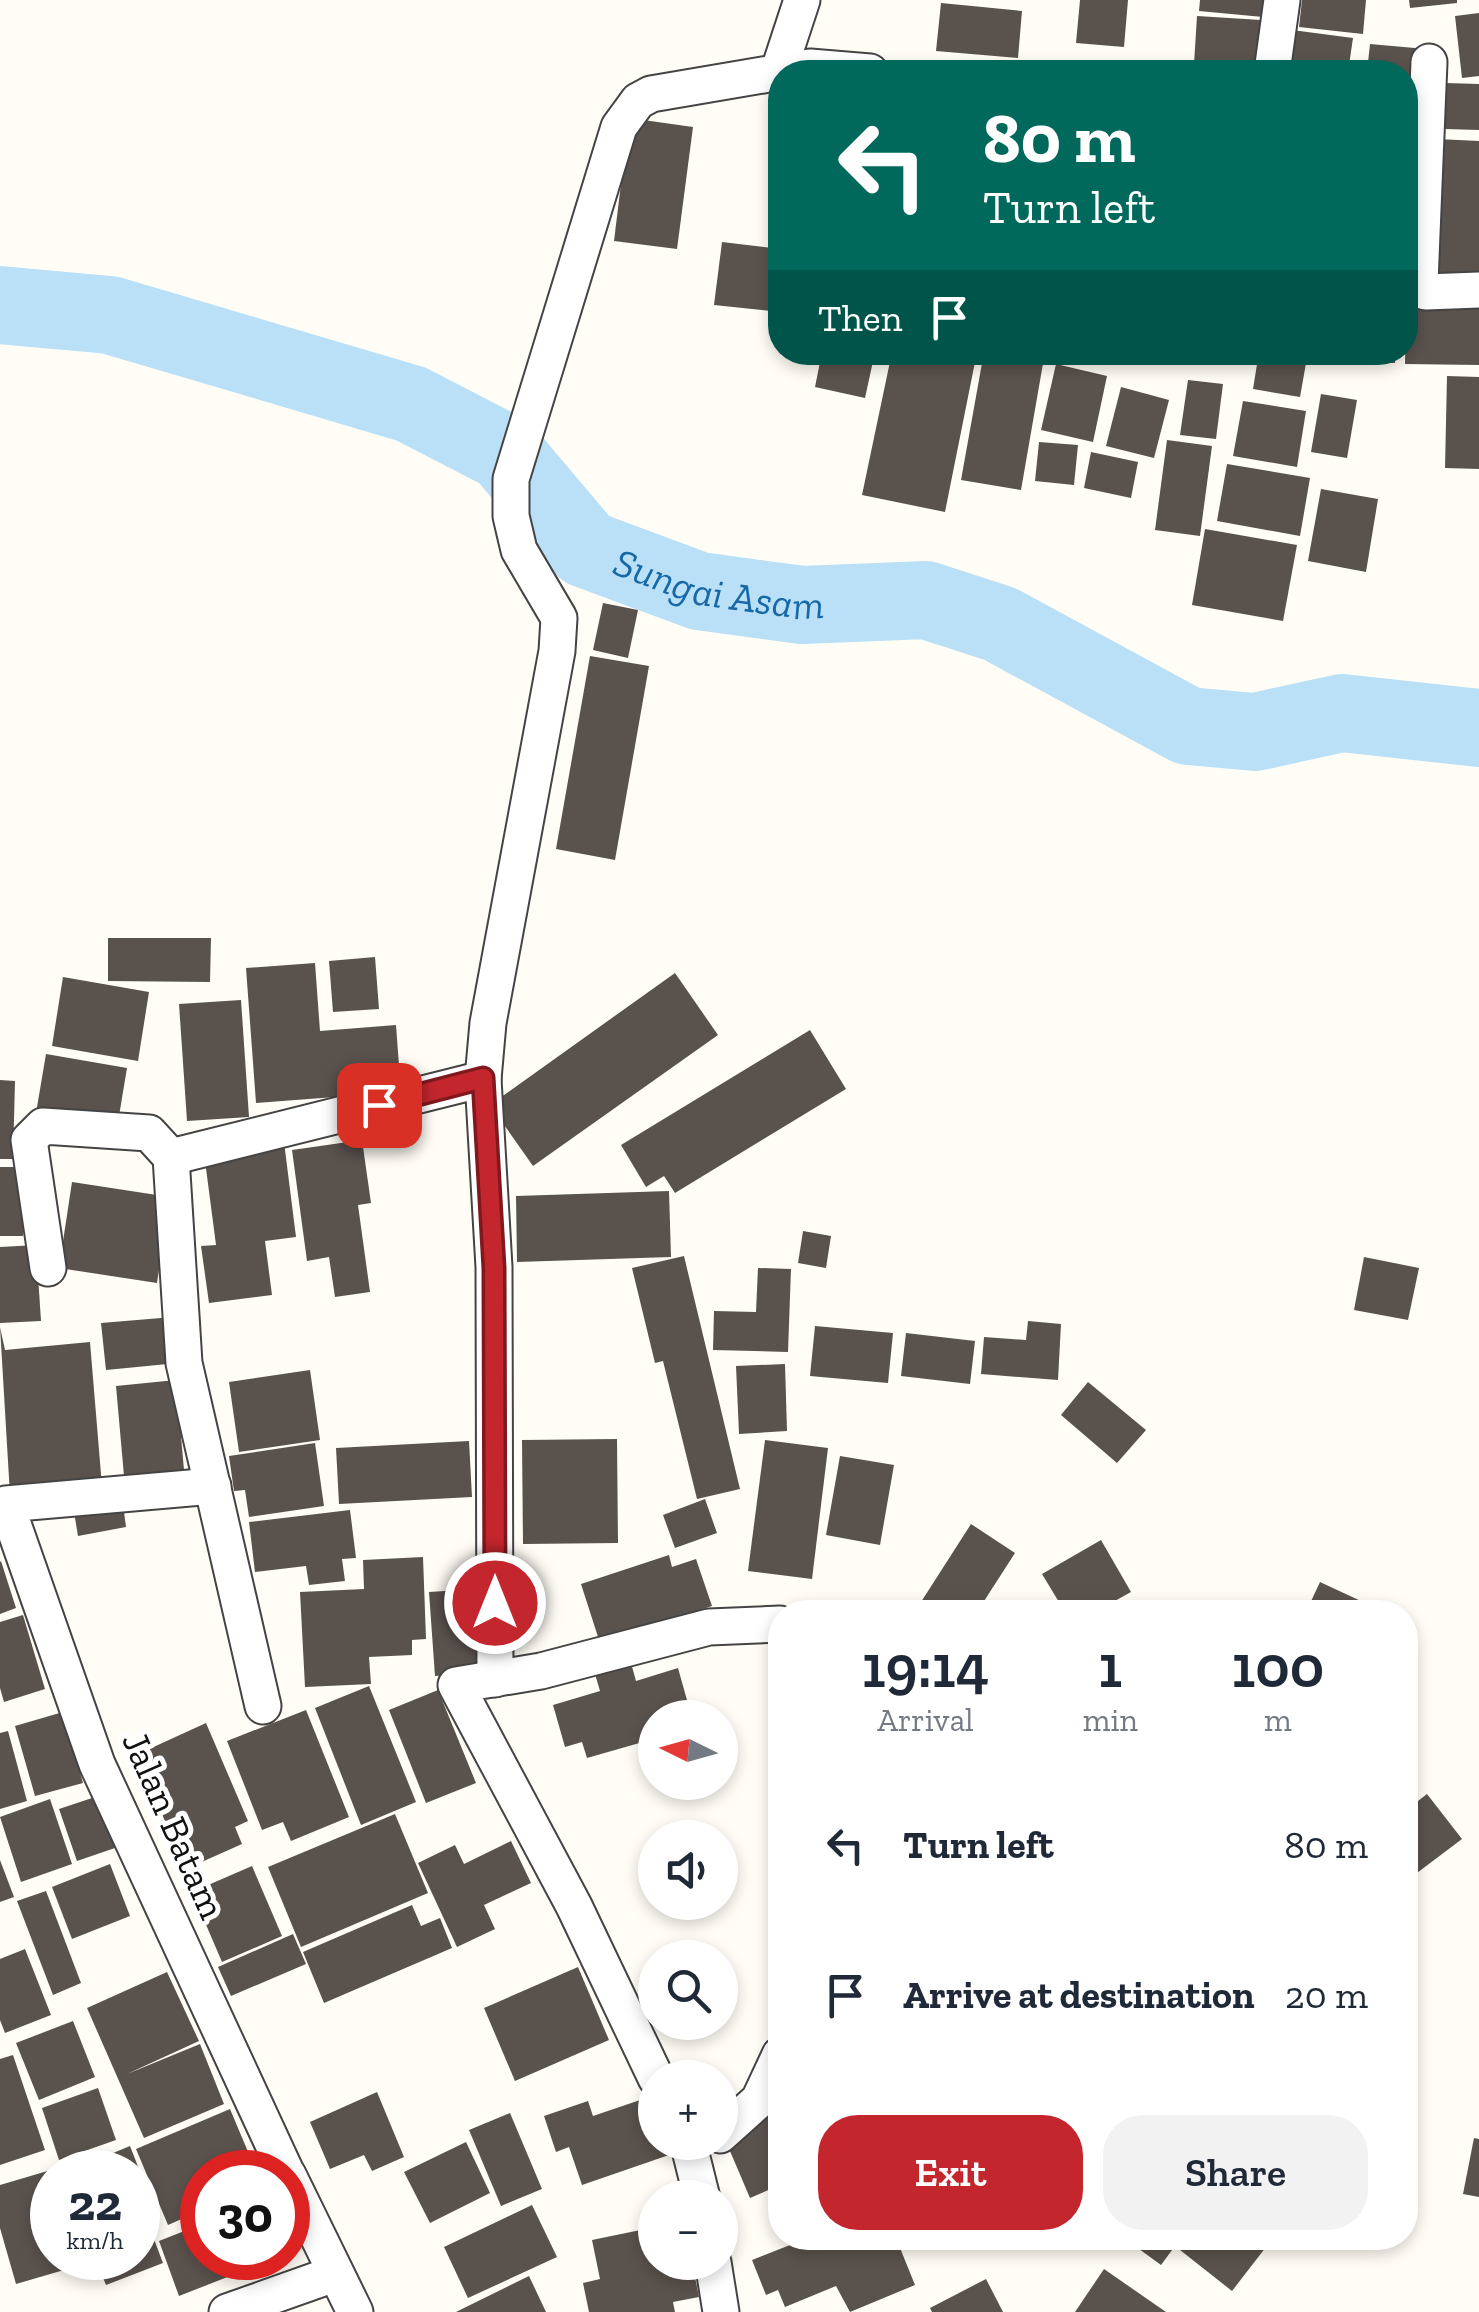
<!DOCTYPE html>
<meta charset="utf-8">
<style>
:root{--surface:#fff;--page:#f2f2f3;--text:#1f2937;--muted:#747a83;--accent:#c4262e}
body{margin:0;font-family:"Zilla Slab",serif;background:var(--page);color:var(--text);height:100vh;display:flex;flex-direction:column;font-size:38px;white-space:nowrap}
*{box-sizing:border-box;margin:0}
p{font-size:32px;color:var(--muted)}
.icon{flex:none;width:55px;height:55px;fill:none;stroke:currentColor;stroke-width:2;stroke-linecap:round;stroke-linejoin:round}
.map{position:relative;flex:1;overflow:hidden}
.drawer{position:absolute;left:768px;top:1600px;width:650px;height:650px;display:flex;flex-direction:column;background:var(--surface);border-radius:40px;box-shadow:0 5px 15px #0003}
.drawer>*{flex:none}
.top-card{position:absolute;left:768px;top:60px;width:650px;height:305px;border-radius:40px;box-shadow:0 5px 15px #0003;background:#00695c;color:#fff;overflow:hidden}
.needle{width:65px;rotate:275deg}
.fabs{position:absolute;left:638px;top:1700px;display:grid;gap:20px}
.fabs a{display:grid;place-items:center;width:100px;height:100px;border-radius:50%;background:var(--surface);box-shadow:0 5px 15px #0003;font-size:50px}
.speed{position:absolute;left:30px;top:2150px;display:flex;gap:20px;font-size:50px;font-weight:700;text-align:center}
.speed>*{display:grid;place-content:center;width:130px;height:130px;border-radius:50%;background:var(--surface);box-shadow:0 5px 15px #0003;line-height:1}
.speed small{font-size:25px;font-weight:400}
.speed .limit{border:15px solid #d22;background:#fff;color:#111}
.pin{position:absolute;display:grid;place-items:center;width:85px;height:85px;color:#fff;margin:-42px;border-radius:20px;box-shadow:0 5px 15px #0006}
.me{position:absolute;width:110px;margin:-55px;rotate:0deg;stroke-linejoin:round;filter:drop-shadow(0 0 8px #0008)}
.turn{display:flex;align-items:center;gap:35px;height:210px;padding:0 50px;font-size:45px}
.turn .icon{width:130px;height:130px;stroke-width:2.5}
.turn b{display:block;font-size:70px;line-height:85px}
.then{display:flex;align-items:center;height:95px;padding:0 50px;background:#0003;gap:20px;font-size:38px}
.eta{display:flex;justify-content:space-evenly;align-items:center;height:170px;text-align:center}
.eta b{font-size:60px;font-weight:600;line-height:70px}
.action{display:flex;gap:20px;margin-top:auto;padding:20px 50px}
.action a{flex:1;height:115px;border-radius:40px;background:var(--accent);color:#fff;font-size:40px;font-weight:600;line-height:115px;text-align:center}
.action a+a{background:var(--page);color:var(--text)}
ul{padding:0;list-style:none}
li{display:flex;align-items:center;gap:30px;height:150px;padding:0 50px}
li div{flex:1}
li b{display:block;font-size:38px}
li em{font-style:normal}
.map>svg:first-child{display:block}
</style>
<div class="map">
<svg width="1479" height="2312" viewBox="0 0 1479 2312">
<rect width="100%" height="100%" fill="#fffdf5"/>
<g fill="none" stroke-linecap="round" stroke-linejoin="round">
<path stroke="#b9e0f7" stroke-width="78" id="s1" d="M0,305L110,315L411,404L504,452L586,549L699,591L802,605L926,600L1000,624L1188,726L1255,732L1342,713L1479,728"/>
</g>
<g fill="#5a524d">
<polygon points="1080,0 1128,0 1124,47 1076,43"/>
<polygon points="1200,0 1264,0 1263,17 1199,11"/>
<polygon points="1302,0 1366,0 1363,34 1299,27"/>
<polygon points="1409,0 1457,0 1457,3 1410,8"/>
<polygon points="941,3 1022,11 1018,58 936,51"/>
<polygon points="1479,13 1479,76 1462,78 1455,16"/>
<polygon points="1197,16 1261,20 1258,68 1194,64"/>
<polygon points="1292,30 1353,38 1348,72 1286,72"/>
<polygon points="1370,44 1426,49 1415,166 1405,165 1405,72 1367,72"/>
<polygon points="1446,83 1479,84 1479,130 1445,129"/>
<polygon points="629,118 693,127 677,249 614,241"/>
<polygon points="1437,139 1479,141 1479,281 1429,278"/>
<polygon points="722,242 780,249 780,312 714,305"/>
<polygon points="1406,296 1479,298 1479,365 1405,364"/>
<polygon points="822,352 875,352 865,398 815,387"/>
<polygon points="892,352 977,352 945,512 862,495"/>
<polygon points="984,352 1045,352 1021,490 961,480"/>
<polygon points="1172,352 1216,352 1215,361"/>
<polygon points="1259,352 1308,352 1300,397 1253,389"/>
<rect x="1327" y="352" width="68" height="11"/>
<polygon points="1056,364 1107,376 1093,442 1041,430"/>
<polygon points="1447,376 1479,377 1479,469 1445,468"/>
<polygon points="1188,380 1223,384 1216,439 1180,435"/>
<polygon points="1121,387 1169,400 1154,458 1106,446"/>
<polygon points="1321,394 1357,400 1347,458 1311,452"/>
<polygon points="1243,401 1306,411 1297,467 1233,456"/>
<polygon points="1167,440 1212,446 1200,536 1155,530"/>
<polygon points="1039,442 1078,445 1074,485 1035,481"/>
<polygon points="1091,452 1138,462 1131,498 1084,488"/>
<polygon points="1227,464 1310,478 1300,536 1217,521"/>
<polygon points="1321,489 1378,499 1366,572 1308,561"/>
<polygon points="1205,529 1297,545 1283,621 1192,605"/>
<polygon points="603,603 638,610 628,658 593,650"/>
<polygon points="590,656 649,666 615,860 556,849"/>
<polygon points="108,938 211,938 210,982 108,981"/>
<polygon points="375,957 379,1009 333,1012 329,961"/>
<polygon points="315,963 320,1031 396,1025 401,1092 256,1103 246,968"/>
<polygon points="675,973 718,1035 533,1166 490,1105"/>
<polygon points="63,977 149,992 138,1061 52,1046"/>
<polygon points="241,1000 249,1117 187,1121 179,1004"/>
<polygon points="810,1030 846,1089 675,1193 664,1176 646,1187 621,1145"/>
<polygon points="46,1054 127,1068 117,1128 36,1113"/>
<polygon points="0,1080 15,1081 13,1159 0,1159"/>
<polygon points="362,1140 371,1203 358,1205 370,1292 335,1297 329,1257 307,1261 292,1150"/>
<polygon points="284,1142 296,1237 265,1241 272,1295 209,1303 201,1246 216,1245 204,1153"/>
<rect x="0" y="1167" width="23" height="69"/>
<polygon points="72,1182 170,1197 157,1283 59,1268"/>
<polygon points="669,1191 671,1257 517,1262 516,1196"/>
<polygon points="803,1231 831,1236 826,1268 798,1263"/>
<polygon points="36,1245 41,1321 0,1323 0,1247"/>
<polygon points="684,1256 740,1489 697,1499 663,1361 655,1363 632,1268"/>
<polygon points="1364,1257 1419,1268 1408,1320 1354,1310"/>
<polygon points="758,1268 791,1269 788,1352 713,1350 714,1311 756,1312"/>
<polygon points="173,1317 178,1363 106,1370 101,1323"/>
<polygon points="1028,1321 1061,1324 1058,1380 981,1374 984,1337 1026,1340"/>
<polygon points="815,1326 893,1333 888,1383 810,1376"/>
<polygon points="0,1327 5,1350 90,1342 102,1486 10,1495"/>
<polygon points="906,1333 975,1341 970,1384 901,1376"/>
<polygon points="785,1364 787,1431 739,1434 736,1366"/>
<polygon points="310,1370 320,1440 239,1452 229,1382"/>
<polygon points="176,1380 184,1470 124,1476 116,1386"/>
<polygon points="1088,1382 1146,1430 1117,1463 1061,1415"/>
<polygon points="617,1439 618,1543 523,1544 522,1440"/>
<polygon points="765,1440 828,1448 812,1579 748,1571"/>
<polygon points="469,1441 472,1497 339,1504 336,1448"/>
<polygon points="315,1443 324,1506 249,1517 245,1490 234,1491 229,1456"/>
<polygon points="840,1456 894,1465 880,1545 826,1535"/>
<polygon points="705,1499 717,1533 675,1548 663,1515"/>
<polygon points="123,1504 126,1527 78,1536 74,1512"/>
<polygon points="350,1510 356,1558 342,1559 345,1581 309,1585 306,1566 255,1572 249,1522"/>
<polygon points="971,1524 1015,1553 977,1612 936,1612 921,1602"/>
<polygon points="1101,1540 1131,1592 1095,1612 1065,1612 1042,1574"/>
<polygon points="669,1555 672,1567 696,1559 712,1606 700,1610 703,1621 599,1640 581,1584"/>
<polygon points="423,1557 426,1639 412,1640 412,1655 369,1657 371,1684 305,1687 300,1592 364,1589 363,1560"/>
<polygon points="1,1561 16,1608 0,1614 0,1562"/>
<polygon points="1320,1582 1363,1602 1358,1612 1306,1612"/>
<polygon points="476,1589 481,1673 435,1676 429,1592"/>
<polygon points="23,1615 45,1689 4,1702 0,1688 0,1622"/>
<polygon points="631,1663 636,1681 678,1668 692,1718 655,1718 655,1761 649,1763 643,1742 587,1758 582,1742 565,1747 553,1705 600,1691 595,1674"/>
<polygon points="369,1686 416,1802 361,1825 315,1708"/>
<polygon points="438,1690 476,1783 426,1803 389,1710"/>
<polygon points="306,1710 349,1817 291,1841 283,1822 262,1830 227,1741"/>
<polygon points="63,1712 83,1783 35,1796 15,1726"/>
<polygon points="206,1723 248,1821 235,1827 242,1844 186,1869 136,1755"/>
<polygon points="8,1731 27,1801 0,1809 0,1733"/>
<polygon points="1427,1794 1462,1839 1405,1882 1405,1811"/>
<polygon points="98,1796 115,1848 77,1861 59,1809"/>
<polygon points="50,1799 72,1864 21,1882 0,1817"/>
<polygon points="395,1814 428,1893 301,1947 268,1867"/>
<polygon points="511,1841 531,1883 484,1905 495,1929 457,1947 418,1863 455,1845 464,1864"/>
<polygon points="0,1860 14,1897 0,1902"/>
<polygon points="110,1864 130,1916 72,1939 52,1887"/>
<polygon points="252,1866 282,1936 222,1962 192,1892"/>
<polygon points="46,1891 81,1983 53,1995 17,1901"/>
<polygon points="412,1905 421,1926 440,1918 452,1948 324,2003 303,1952"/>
<polygon points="293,1934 306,1964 231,1996 218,1967"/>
<polygon points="25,1949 51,2015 5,2033 0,2020 0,1959"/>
<polygon points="578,1967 609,2040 515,2081 484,2008"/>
<polygon points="167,1972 199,2041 127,2074 200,2044 224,2104 144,2138 87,2008"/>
<polygon points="73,2021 95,2077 39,2100 16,2043"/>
<polygon points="13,2055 45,2150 0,2165 0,2059"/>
<polygon points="98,2088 116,2140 59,2160 42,2108"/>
<polygon points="377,2092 404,2157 372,2171 364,2155 330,2169 310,2122"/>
<polygon points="649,2097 655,2114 655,2142 665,2142 669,2155 582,2185 569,2147 556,2152 544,2116 588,2101 593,2116"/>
<polygon points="230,2109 254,2166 239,2172 202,2172 202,2188 192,2192 200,2211 168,2225 136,2149"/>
<polygon points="510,2113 542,2189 501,2206 469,2130"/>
<polygon points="770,2117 780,2141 780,2185 750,2198 724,2137"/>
<polygon points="1474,2138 1479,2139 1479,2197 1463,2194"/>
<polygon points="466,2142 490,2193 430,2223 404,2172"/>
<polygon points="130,2146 144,2182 138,2184 138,2172 87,2172 84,2165"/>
<polygon points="61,2167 63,2172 52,2172 52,2258 87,2258 88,2263 16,2284 0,2228 0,2185"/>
<polygon points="138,2197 163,2263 106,2285 95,2258 138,2258"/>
<polygon points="532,2205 557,2257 468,2298 444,2247"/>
<polygon points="202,2224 202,2258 223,2258 230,2276 179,2296 159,2241"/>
<polygon points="655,2227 655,2262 692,2262 699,2297 673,2302 675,2312 589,2312 583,2283 600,2279 592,2240"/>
<polygon points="808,2238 896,2238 915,2285 850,2312 836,2286 785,2307 778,2290 766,2295 752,2260"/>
<polygon points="1124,2238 1273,2238 1232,2291 1175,2246 1161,2265"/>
<polygon points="227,2258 284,2258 234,2277"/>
<polygon points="1104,2269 1166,2312 1075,2312"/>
<polygon points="529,2276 546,2312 456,2312 464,2308"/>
<polygon points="986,2279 1003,2312 932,2312 930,2308"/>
</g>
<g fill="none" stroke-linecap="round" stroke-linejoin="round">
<g stroke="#444" stroke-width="39">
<g id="minor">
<polyline points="1429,62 1420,283 1426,292 1479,290"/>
<polyline points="1272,72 1282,0"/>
<polyline points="778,73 802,0"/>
<polyline points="171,1157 483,1079"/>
<polyline points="48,1268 29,1140 43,1126 149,1133 171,1157 184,1363 263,1706"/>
<polyline points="213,1486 6,1504 97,1764 286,2172"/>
<polyline points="495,1679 494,1267 483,1079 488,1023 557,651 559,618 519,550 511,516 511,479 619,127 638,101 651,94 810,67 870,72"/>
<polyline points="656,2078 574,1906 456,1685 541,1671 709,1627 780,1624"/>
<polyline points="720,2135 759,2100 780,2055"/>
<polyline points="688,2142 702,2198"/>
<polyline points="288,2175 355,2312"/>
<polyline points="713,2262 721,2312"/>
<polyline points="227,2312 334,2274"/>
</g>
</g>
<use href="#minor" stroke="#fff" stroke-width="35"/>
</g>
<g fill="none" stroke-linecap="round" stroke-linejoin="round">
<g stroke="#7f191e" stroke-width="25">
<polyline id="route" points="379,1105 483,1078 494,1268 495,1603"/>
</g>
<use href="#route" stroke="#c4262e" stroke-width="18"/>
</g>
<g text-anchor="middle" stroke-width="10" stroke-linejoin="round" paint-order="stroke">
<g font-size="38" fill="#111" stroke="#fff">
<text transform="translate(174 1825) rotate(66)" y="13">Jalan Batam</text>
</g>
<g font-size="40" font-style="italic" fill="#1768a6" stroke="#fff">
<text dy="14" stroke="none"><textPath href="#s1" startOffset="795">Sungai Asam</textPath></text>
</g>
</g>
</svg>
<div class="fabs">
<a><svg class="needle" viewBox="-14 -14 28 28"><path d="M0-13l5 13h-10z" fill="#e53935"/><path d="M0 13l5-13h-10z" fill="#747a83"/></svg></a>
<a><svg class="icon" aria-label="sound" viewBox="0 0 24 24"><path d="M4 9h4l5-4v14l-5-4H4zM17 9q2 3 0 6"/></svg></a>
<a><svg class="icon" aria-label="search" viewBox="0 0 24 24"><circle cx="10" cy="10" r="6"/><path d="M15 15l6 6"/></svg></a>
<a>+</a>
<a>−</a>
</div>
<div class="speed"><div>22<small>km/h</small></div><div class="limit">30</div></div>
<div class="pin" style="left:379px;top:1105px;background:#d93025"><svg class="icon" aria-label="arrive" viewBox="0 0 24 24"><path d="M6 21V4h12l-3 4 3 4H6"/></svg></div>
<svg class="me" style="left:495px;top:1603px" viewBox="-20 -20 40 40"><circle r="17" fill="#c4262e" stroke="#fff" stroke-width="3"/><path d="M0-11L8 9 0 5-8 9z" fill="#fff"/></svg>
<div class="top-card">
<div class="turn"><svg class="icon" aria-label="left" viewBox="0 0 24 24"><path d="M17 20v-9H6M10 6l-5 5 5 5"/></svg><div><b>80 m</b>Turn left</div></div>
<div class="then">Then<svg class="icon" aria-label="arrive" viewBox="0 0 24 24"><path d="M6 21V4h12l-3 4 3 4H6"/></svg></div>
</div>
<section class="drawer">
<div class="eta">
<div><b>19:14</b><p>Arrival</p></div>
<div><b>1</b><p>min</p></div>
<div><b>100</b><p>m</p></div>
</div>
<ul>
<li><svg class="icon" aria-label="left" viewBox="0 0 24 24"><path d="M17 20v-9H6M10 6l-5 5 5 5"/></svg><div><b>Turn left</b></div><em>80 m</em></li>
<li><svg class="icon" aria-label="arrive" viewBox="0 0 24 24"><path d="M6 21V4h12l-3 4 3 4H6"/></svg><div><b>Arrive at destination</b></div><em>20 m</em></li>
</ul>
<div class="action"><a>Exit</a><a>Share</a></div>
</section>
</div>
